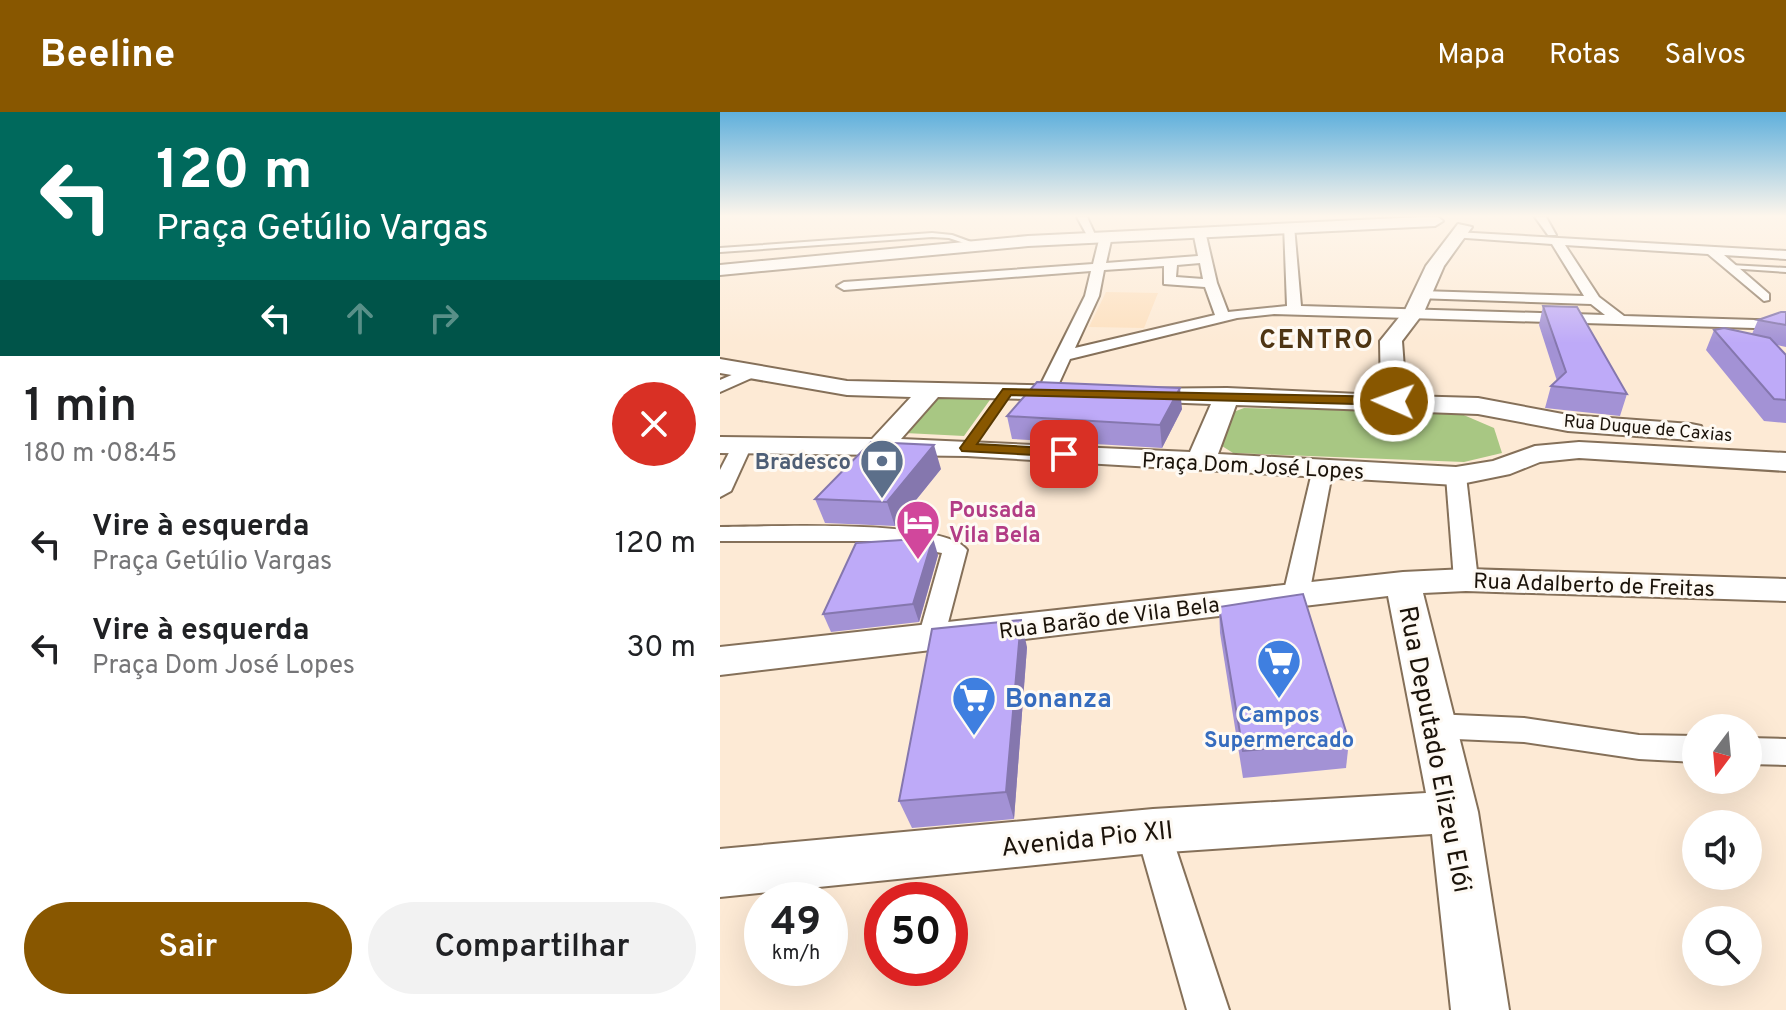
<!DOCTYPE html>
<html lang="pt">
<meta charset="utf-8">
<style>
:root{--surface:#fff;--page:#f2f2f2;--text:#202124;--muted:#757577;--accent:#885700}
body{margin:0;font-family:Overpass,sans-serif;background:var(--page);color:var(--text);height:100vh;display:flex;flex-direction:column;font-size:30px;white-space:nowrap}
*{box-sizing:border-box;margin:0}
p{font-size:26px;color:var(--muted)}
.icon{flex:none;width:44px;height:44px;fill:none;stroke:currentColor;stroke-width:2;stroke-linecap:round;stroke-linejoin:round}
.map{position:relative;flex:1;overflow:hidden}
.panel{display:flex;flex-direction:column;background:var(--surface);width:720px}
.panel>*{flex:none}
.hud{background:#00695c;color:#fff;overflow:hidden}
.needle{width:52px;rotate:196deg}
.fabs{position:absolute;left:962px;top:602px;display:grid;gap:16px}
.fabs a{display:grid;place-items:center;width:80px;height:80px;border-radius:50%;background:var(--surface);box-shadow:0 8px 32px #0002;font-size:40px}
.speed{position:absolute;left:24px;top:770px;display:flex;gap:16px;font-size:40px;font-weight:700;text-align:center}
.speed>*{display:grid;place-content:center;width:104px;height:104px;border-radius:50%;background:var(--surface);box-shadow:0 8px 32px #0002;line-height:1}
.speed small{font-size:20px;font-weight:400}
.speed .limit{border:12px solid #d22;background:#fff;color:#111}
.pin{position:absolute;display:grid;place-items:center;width:68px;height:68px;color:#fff;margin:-34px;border-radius:16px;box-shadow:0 4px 12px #0006}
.me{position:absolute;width:88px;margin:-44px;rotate:272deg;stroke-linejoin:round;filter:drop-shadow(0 0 6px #0008)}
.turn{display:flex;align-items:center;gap:28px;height:168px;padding:0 24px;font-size:36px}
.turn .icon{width:104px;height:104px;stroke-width:2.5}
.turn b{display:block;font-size:56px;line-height:68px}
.lanes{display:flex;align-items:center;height:76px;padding:0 24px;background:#0003;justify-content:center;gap:40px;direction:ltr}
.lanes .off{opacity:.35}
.round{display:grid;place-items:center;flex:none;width:84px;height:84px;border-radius:42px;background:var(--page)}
.summary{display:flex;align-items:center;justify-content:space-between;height:136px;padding:0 24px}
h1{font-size:48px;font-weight:600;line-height:60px}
.primary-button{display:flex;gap:16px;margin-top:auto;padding:16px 24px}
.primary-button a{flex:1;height:92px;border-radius:48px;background:var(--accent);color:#fff;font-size:32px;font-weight:600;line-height:92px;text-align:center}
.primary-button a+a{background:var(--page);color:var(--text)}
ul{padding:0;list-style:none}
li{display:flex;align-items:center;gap:24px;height:104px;padding:0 24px}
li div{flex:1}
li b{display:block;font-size:30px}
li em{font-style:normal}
header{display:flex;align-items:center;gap:48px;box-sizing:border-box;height:112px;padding:0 40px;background:var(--accent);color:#fff}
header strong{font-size:38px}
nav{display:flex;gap:44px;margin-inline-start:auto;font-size:28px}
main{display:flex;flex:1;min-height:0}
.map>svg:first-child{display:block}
</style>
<header>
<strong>Beeline</strong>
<nav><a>Mapa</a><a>Rotas</a><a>Salvos</a></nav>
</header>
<main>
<section class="panel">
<div class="hud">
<div class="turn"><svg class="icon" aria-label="left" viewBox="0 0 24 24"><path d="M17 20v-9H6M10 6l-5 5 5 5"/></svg><div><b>120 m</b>Praça Getúlio Vargas</div></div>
<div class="lanes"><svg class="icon" aria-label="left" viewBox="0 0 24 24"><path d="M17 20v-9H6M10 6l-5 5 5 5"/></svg><svg class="icon off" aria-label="ahead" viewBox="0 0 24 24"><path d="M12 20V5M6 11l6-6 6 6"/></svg><svg class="icon off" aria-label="right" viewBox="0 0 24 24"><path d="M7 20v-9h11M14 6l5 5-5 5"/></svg></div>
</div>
<div class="summary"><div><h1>1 min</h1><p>180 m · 08:45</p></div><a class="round" style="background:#d93025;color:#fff"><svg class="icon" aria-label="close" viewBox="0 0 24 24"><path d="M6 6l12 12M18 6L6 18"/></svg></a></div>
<ul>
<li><svg class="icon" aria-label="left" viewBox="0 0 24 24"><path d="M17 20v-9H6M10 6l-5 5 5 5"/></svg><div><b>Vire à esquerda</b><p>Praça Getúlio Vargas</p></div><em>120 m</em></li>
<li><svg class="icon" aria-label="left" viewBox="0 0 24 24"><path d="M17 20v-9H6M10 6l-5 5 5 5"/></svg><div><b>Vire à esquerda</b><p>Praça Dom José Lopes</p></div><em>30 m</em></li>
</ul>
<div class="primary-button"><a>Sair</a><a>Compartilhar</a></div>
</section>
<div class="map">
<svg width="1066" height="898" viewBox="0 0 1066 898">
<rect width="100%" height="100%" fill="#fdead5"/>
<polygon fill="#fde0bf" points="386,180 438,181 424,216 369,215"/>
<g fill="#a8c783">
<polygon points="216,285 272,285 244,324 185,321"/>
<polygon points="524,296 739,301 774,316 782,341 744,350 513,341 502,334 508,302"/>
</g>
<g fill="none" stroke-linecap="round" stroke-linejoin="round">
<g stroke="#857059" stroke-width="4">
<g id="lane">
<polygon points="212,121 232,123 262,134 259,136 229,126 212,125 0,140 0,136"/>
<polygon points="1010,153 1066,156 1066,160 1008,156 1007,155"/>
</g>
</g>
<g stroke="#857059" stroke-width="4">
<g id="street">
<polygon points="357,105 367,105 377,127 369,127"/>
<polygon points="815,105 826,105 836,123 828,123"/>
<path d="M564,112L574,114L581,194L885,203L871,192L696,186V180L701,179L864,184L832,132L732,125L736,120L1066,139V147L1004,143L1049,182V188L1044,189L988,142L845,133L879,185L904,204L1066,209V217L554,202L517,206L350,247L335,280L326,285L317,280L365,184L371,159L124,178L117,174L124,170L373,152L380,124L386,121L392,124L386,151L478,144L473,119L479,116L485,119L497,171L508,200L567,194ZM480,151L483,167L456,165L457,153ZM444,154V172L485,175L495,203L355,236L379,184L384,158Z"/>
<polygon points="30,255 38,260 36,264 0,280 0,268"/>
<polygon points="22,327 32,333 11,379 0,385 0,358 15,329"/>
<polygon points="603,350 613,356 589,483 585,489 567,489 563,483 593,356"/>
<polygon points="736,358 746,364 758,468 746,476 734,468 726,364"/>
<path d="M0,415C43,415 224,406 247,438L224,526L221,533H201L198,526L222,441L154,429H0Z"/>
<polygon points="713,602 804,606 919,623 976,624 976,650 919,647 804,630 713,626 702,622 698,614 702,606"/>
<polygon points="1028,626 1066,627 1066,653 1028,652"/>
<polygon points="433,704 445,708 450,719 509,898 467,898 416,719 421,708"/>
</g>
</g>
<g stroke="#857059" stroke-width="4">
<g id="secondary">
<polygon points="701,105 718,105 723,109 715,114 308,134 0,163 0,153 308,124"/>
<polygon points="738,112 752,115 724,154 704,200 682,229 686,284 758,286 848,303 971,312 981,314 984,320 981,326 971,328 848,319 758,302 516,293 498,342 736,355 773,349 815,334 859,330 1066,341 1066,359 859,346 820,350 790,362 736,373 247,344 0,341 0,325 152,327 191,285 127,283 0,261 0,247 127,269 353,274 365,281 353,288 218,285 181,327 470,340 491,292 414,289 402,282 405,277 507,276 661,283 660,229 685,198 706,154"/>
<polygon points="746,457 1066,467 1066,489 746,479 703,481 758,700 789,898 731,898 712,722 433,741 0,785 0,737 433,697 706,681 668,484 0,563 0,535 683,460"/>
</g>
</g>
<use href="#lane" fill="#fff" fill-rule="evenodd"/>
<use href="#street" fill="#fff" fill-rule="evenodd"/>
<use href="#secondary" fill="#fff" fill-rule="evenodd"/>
</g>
<g fill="#a392d5">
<polygon points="823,194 907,282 900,304 825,296 831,274 837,269 819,213"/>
<polygon points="1066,200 1066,235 1057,233 1066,243 1066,311 1044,309 986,238 994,218 1032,222 1038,208"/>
<polygon points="462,297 442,336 292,327 287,304"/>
<polygon points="221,357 175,414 105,411 95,387"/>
<polygon points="218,443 199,510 111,520 103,502"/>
<polygon points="499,495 629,629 626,656 523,666 500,521"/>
<polygon points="307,535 294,707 192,716 179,689"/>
</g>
<g fill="#8577ae">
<polygon points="460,276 462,297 442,336 440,313"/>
<polygon points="214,333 221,357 175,414 167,390"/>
<polygon points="213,426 218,443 199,510 193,492"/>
<polygon points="301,508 307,535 294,707 286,680"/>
</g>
<g fill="#beaaf8" stroke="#8577ae" stroke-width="2">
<polygon points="823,194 857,195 907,282 831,274 846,260"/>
<polygon points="1061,200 1066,200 1066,213 1038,208"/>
<polygon points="1004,216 1050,226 1066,243 1066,288 1054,287 994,218"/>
<polygon points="317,270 460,276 440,313 287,304"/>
<polygon points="151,330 214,333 167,390 95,387"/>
<polygon points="213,426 193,492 103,502 136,431"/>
<polygon points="583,482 629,629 523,639 499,495"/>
<polygon points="301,508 286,680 179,689 212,517"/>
</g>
<linearGradient id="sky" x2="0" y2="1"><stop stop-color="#60b0dc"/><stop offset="0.45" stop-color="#fef6ec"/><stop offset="1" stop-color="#fef6ec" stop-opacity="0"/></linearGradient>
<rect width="1066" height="231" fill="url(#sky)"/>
<polygon fill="#885700" stroke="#583900" stroke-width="2" points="283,277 674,285 681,289 674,293 291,283 257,332 344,337 352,342 350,345 242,339 240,336"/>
<defs>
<g id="bank-pin" transform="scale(2.3)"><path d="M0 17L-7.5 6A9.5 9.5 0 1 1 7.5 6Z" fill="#5c6f8a" stroke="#fefaf4"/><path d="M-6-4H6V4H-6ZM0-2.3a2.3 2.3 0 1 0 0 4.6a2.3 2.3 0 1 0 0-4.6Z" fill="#fff"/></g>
<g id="hotel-pin" transform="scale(2.3)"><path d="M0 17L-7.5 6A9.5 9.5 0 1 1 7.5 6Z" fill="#d1479c" stroke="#fefaf4"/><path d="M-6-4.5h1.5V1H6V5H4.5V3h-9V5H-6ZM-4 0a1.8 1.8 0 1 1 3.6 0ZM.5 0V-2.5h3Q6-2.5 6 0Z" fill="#fff"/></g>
<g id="supermarket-pin" transform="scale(2.3)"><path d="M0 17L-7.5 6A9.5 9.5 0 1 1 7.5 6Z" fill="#3f7fe0" stroke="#fefaf4"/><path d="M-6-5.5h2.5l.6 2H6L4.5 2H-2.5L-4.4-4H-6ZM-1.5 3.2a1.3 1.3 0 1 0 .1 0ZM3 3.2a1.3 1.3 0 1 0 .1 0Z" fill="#fff"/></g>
</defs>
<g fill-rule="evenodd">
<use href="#bank-pin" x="162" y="349"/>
<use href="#hotel-pin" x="198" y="410"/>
<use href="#supermarket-pin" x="559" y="549"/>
<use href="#supermarket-pin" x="254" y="586"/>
</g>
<g text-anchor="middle" stroke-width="6" stroke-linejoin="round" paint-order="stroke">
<g font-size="18" fill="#1b130a" stroke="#fefaf4">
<text transform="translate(928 316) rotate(5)" y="6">Rua Duque de Caxias</text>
</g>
<g font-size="22" font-weight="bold" fill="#4e5e75" stroke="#fefaf4" text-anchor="end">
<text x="131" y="357">Bradesco</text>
</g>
<g font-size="22" fill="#1b130a" stroke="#fefaf4">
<text transform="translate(533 353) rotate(3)" y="8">Praça Dom José Lopes</text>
<text transform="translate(874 472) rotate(2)" y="8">Rua Adalberto de Freitas</text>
<text transform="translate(389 505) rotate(-7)" y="8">Rua Barão de Vila Bela</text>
</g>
<g font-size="22" font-weight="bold" fill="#b23c85" stroke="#fefaf4" text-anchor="start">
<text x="229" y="405">Pousada<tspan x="229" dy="25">Vila Bela</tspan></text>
</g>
<g font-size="22" font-weight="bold" fill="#366cbe" stroke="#fefaf4">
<text x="559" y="610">Campos<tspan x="559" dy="25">Supermercado</tspan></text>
</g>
<g font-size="26" font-weight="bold" letter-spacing="2" fill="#4e3513" stroke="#fefaf4">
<text x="597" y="236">CENTRO</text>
</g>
<g font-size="26" font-weight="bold" fill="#366cbe" stroke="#fefaf4" text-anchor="start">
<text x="285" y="595">Bonanza</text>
</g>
<g font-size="26" fill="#1b130a" stroke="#fefaf4">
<text transform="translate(716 637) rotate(79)" y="9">Rua Deputado Elizeu Elói</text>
<text transform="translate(367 726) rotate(-6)" y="9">Avenida Pio XII</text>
</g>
</g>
</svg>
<div class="fabs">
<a><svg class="needle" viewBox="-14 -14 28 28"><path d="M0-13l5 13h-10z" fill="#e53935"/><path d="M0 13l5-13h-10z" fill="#757577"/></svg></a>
<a><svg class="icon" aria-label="sound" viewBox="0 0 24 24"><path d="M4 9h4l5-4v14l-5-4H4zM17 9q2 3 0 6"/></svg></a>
<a><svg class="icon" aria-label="search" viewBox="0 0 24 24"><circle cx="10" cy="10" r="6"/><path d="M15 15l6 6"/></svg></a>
</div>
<div class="speed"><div>49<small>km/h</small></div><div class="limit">50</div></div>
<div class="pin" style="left:344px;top:342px;background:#d93025"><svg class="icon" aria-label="arrive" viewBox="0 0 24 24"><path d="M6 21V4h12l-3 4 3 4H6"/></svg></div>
<svg class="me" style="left:674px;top:289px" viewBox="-20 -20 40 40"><circle r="17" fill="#885700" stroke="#fff" stroke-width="3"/><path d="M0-11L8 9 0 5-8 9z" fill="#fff"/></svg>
</div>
</main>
